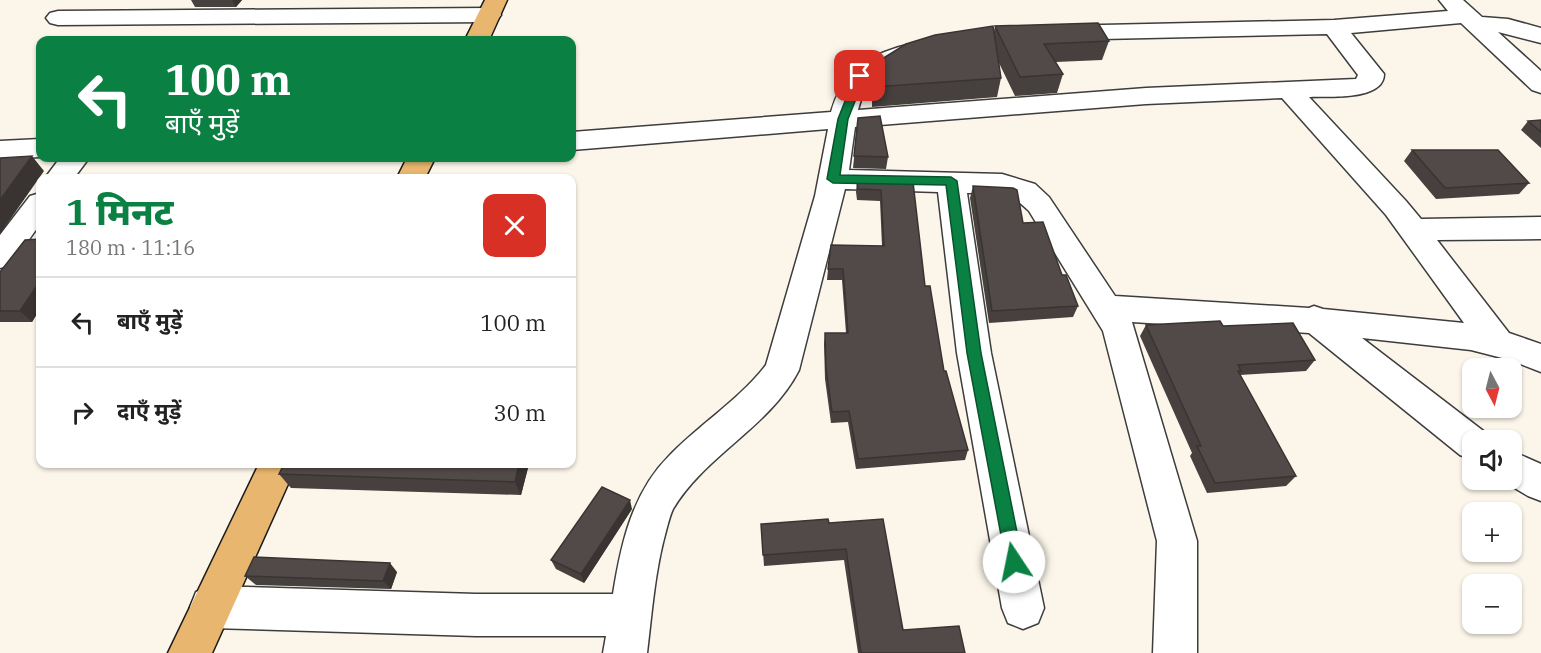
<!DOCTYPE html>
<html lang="hi">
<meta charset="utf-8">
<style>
:root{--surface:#fff;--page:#f6f6f6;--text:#222;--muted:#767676;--line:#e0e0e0;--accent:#0b8043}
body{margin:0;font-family:"IBM Plex Serif","Noto Sans Devanagari",serif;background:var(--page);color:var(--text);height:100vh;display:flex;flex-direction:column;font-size:22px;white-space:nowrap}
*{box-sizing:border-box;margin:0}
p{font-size:20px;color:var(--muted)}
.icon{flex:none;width:33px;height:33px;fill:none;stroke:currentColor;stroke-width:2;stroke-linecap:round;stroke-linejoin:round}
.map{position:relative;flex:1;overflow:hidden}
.drawer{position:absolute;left:36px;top:174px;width:540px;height:294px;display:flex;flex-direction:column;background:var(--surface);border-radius:12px;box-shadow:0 2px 4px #0004}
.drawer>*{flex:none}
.hud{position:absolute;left:36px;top:36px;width:540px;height:126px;border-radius:12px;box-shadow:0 2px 4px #0004;background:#0b8043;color:#fff;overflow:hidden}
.needle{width:39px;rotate:173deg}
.buttons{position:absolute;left:1462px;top:358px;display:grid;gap:12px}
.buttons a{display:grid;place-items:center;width:60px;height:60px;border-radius:12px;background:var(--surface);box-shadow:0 2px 4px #0004;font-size:30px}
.pin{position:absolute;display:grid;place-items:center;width:51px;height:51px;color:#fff;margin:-26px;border-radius:12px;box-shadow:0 3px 9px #0006}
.me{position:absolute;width:66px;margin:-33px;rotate:349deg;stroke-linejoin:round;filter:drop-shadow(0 0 4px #0008)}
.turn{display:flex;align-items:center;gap:21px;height:126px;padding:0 30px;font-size:27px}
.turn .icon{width:78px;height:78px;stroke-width:2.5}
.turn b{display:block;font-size:42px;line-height:51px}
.round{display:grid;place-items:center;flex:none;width:63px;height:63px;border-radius:12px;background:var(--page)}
.headline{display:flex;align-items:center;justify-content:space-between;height:102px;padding:0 30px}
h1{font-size:36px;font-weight:800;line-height:45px;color:var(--accent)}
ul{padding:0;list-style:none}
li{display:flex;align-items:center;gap:18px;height:90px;padding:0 30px;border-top:2px solid var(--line)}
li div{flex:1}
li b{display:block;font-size:22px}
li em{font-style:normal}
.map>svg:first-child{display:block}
</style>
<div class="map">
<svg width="1541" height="653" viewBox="0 0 1541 653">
<rect width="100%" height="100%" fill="#fcf6ea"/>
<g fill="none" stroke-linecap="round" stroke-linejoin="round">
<g stroke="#3d3d3d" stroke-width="3">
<g id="minor">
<path d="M1439,0H1463L1482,17L1508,19L1541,28V43L1498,32L1541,71V93L1532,90L1461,23L1351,33L1384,74C1384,101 1328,96 1309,97L1406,201L1421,219L1541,217V239L1437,240L1509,333L1541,344V372L1510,360L1471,350L1362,338L1486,433L1490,441H1473V460L1460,455L1309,333L1132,322L1197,541V653H1153L1157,541L1103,331L1029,211C1006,189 997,193 967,193L991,353L1044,608L1038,623L1023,629L1008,623L1002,608L957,353L938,192L845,189L799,370C770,427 706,454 673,509C670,515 668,524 666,531C655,570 652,612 647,653H603L606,636H476L211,628L196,622L190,607L196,592L211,586L476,594H613C621,544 632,493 669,456C700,424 739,400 766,365L815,196L828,129L572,150V132L831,112C841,77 860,59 896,48C906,45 913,42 924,45L927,50C923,56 918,57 911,59C880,69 866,78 858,110L1146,88L1356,79L1358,75L1327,34L1057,40L1049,38L1045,33L1049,28L1057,26L1334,20L1448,11ZM1282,98L1386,215L1464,323L1323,309L1314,306L1309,308L1115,296L1049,197L1035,184L1002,174L849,170L855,127L1146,104Z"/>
<polygon points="489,8 497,10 501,15 497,20 489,22 58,25 50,23 46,18 50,13 58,11"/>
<polygon points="40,139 40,157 0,159 0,141"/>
<polygon points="60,158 89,158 74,178 45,178"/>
<polygon points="40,193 40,224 11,265 0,268 0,235 30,196"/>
<polygon points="1512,451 1541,464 1541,501 1528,496 1501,480 1512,480"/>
</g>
</g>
<g stroke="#1b1b1b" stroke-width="3">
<g id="major">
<polygon points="485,0 507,0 489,40 465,40"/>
<polygon points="407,158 435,158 425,178 397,178"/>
<polygon points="259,464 297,464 212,653 168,653"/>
</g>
</g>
<use href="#minor" fill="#fff" fill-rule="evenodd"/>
<use href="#major" fill="#e8b66f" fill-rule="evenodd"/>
</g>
<g fill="#46403e">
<polygon points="191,0 242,0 236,7 195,7"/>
<polygon points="995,26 1109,41 1102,60 1056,62 1063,74 1057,93 1015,96 999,63 1001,78 997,97 872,107 872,83 874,64 994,31"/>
<polygon points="858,118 888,157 886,169 853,168"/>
<polygon points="1541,120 1541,148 1521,130 1528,121"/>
<polygon points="1412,150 1529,183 1519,194 1436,199 1404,161"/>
<polygon points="857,180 913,182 925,286 944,371 968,450 965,460 856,469 848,422 831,423 825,379 824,344 825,333 846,333 842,280 827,280 828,269 882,246 880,201 857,200 856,192"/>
<polygon points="973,186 1023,223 1062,275 1078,306 1073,317 989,323 970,198"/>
<polygon points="40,239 40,309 32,322 0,322 0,272"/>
<polygon points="1146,325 1315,360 1306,371 1240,375 1296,476 1286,486 1207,493 1190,456 1192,453 1140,336"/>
<polygon points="529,464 521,495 291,488 279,474"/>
<polygon points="632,509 584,583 556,569 551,560"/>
<polygon points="829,523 903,630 965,653 858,653 844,560 764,566 761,524"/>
<polygon points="397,572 391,589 256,585 245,576"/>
</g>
<g fill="#393432">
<polygon points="232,0 242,0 236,7"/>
<polygon points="32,156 44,171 0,234 0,200"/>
<polygon points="40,281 40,309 32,322 20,311"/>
<polygon points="519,464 529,464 521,495 515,482"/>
<polygon points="630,500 632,509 584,583 581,574"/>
<polygon points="390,563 397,572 391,589 383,581"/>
</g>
<g fill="#514a48" stroke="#393432" stroke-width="1.5">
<polygon points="1098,23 1109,41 1044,44 1063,74 1020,77 995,26"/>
<polygon points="993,26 1001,78 874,87 874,64 906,44 935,35"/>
<polygon points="880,116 888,157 854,156 858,118"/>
<polygon points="1541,120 1541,132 1528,121"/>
<polygon points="1412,150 1498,150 1529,183 1445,188"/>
<polygon points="32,156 0,200 0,158"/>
<polygon points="857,180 913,182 925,286 930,286 944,371 946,371 968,450 858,459 849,411 832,412 826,368 825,333 848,333 843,269 828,269 831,245 884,246 881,190 858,189"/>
<polygon points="973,186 1013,188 1017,190 1023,223 1043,222 1062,275 1066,275 1078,306 992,311"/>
<polygon points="40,239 40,281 20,311 0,311 0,272 25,240"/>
<polygon points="1220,321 1223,326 1293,323 1315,360 1238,365 1241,371 1238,371 1296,476 1215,483 1197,446 1201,446 1146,325"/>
<polygon points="284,464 519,464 515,482 279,474"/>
<polygon points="602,487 630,500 581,574 551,560"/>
<polygon points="828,519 829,523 883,519 903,630 959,626 965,653 861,653 846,549 763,555 761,524"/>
<polygon points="254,557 390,563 383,581 245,576"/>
</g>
<polygon fill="#0b8043" stroke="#07532c" stroke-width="1.5" points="860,73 865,76 848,119 840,175 951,177 957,181 981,353 1023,562 1020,567 1014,570 1008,567 1006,562 967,353 946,185 833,183 827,179 838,119 855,76"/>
</svg>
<div class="buttons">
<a><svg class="needle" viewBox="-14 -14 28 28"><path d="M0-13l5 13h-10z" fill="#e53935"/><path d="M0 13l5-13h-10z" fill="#767676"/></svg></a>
<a><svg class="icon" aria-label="sound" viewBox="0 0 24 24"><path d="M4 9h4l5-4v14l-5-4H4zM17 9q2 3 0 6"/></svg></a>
<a>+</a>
<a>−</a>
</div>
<div class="pin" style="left:860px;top:76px;background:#d93025"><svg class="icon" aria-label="arrive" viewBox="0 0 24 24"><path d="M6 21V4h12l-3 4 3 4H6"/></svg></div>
<svg class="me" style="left:1014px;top:562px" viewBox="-20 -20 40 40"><circle r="19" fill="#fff"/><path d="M0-13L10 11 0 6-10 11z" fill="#0b8043"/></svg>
<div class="hud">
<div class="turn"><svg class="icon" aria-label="left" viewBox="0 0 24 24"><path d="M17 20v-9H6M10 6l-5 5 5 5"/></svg><div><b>100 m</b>बाएँ मुड़ें</div></div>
</div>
<section class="drawer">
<div class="headline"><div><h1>1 मिनट</h1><p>180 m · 11:16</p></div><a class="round" style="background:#d93025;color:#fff"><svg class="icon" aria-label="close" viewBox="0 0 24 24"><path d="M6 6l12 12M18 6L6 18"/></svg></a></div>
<ul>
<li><svg class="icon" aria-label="left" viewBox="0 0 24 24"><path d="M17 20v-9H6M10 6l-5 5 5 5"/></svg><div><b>बाएँ मुड़ें</b></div><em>100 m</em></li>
<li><svg class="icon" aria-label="right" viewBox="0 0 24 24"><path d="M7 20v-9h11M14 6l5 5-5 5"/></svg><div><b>दाएँ मुड़ें</b></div><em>30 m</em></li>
</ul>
</section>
</div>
